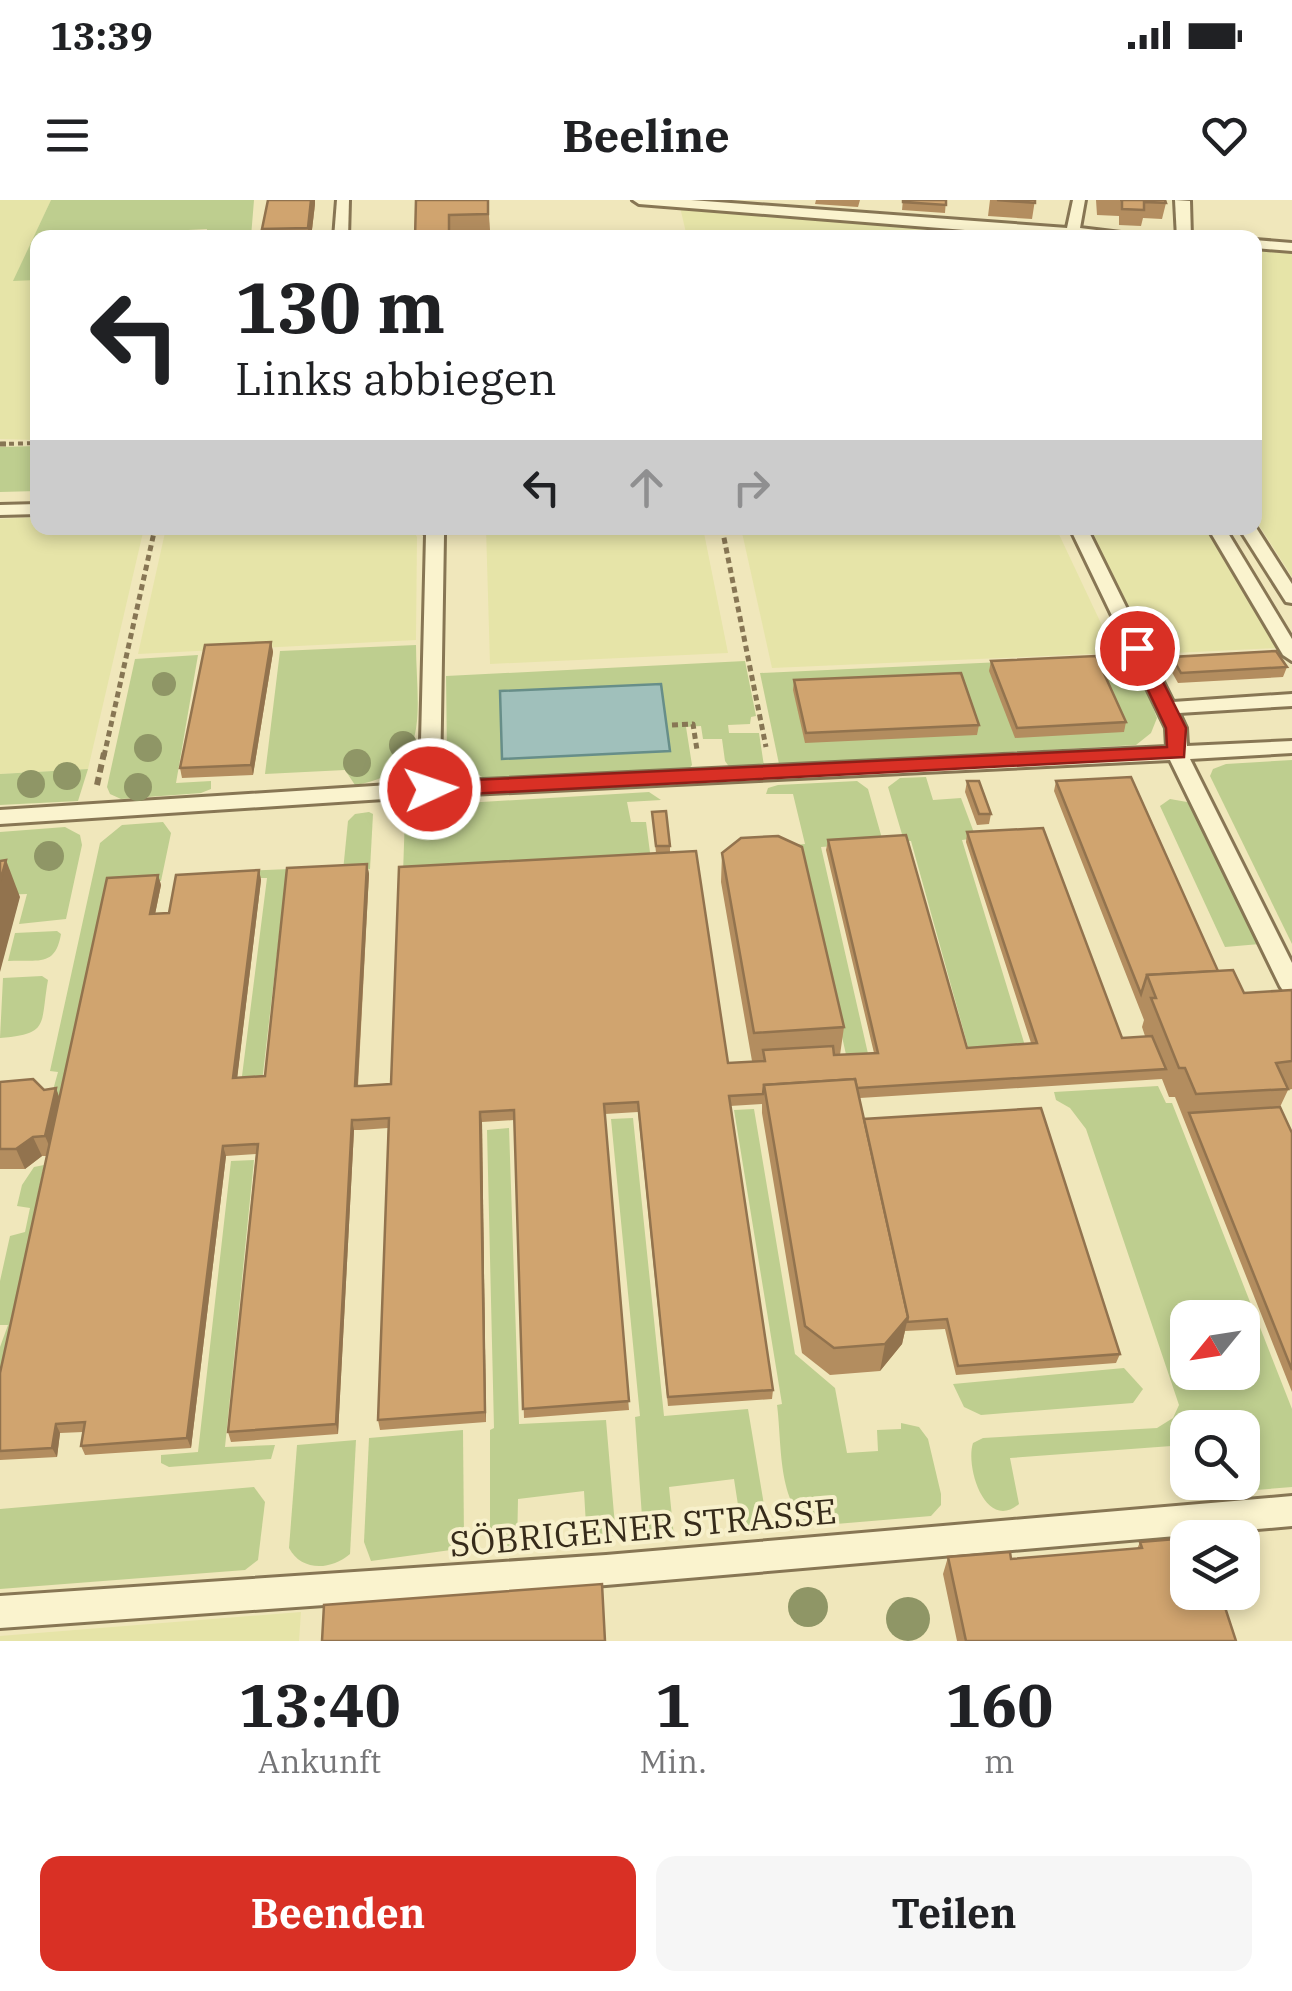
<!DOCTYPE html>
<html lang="de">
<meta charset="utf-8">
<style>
:root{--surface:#fff;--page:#f6f6f6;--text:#202124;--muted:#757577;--accent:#d93025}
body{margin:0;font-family:"IBM Plex Serif",serif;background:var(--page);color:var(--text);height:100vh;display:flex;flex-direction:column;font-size:38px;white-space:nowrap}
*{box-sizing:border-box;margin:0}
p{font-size:32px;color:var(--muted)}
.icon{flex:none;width:55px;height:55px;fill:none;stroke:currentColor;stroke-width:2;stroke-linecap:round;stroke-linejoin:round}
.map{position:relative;height:1441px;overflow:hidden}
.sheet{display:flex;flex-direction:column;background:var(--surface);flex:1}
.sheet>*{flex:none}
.hud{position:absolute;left:30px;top:30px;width:1232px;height:305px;border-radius:20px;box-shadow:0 5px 15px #0003;background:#fff;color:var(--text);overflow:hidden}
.needle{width:65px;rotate:240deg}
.fabs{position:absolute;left:1170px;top:1100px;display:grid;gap:20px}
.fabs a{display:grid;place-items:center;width:90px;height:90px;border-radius:20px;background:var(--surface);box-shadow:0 5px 15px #0003;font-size:50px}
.pin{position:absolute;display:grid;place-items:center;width:85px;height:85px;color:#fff;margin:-42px;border:5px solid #fff;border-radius:50%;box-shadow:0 2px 10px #0007}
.me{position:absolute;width:110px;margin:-55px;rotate:87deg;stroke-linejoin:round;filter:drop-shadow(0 0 8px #0008)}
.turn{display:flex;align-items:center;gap:35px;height:210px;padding:0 40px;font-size:45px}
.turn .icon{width:130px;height:130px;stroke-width:2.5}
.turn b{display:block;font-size:70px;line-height:85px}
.lanes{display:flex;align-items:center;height:95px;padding:0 40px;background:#0003;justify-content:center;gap:50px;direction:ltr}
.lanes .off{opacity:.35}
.eta{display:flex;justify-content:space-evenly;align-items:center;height:170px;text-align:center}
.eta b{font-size:60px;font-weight:700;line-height:70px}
.button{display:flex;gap:20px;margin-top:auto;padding:20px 40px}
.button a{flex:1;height:115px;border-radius:20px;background:var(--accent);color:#fff;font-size:40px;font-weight:700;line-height:115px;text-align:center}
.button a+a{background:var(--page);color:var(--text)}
.status{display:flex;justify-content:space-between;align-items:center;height:70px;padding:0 50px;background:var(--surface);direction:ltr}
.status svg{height:28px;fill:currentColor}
header{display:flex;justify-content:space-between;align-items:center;height:130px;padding:0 40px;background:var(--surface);font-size:45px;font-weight:700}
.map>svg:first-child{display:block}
</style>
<div class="status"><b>13:39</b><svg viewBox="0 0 49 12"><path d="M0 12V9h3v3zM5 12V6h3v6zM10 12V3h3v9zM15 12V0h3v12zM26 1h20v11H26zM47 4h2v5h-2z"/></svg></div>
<header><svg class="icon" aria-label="menu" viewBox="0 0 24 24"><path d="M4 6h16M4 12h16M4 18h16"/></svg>Beeline<svg class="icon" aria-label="heart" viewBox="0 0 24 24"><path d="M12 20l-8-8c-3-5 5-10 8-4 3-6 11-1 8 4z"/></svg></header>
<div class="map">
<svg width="1292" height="1441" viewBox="0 0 1292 1441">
<rect width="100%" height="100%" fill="#f0e7bb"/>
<g fill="#e6e4a8">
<polygon points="0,0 51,0 14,80 37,80 37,240 0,239"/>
<polygon points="680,7 1044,33 1056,37 687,37"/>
<polygon points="1255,47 1292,50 1292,377 1255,319"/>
<polygon points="37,317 38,328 144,328 88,569 0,574 0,319"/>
<polygon points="166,328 412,328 417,337 416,440 138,454"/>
<polygon points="486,328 703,328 728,453 490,464"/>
<polygon points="741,328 1056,328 1115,453 772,468"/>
<polygon points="1089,328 1206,328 1278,448 1152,454"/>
<polygon points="301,1412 299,1441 0,1441 0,1436"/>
</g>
<g fill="#bece8f" fill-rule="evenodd">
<polygon points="51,0 254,0 251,37 206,37 207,29 38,38 37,80 13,81"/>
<polygon points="37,246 37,291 0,292 0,247"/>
<path d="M416,445C416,506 434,573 355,585L345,570L265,574L280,451Z"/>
<polygon points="198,455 176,583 211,581 211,589 201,593 121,599 110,594 107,587 135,459"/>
<polygon points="1133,456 1157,518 1151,533 1136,545 779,564 760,473"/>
<polygon points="745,461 756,516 751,517 750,524 728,525 729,533 759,533 764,566 730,568 725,561 722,539 703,539 701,526 686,527 692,565 688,570 676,572 487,580 447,555 446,476"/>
<polygon points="1292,560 1292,744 1210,576 1213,569 1226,564"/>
<polygon points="88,569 78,601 0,605 0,574"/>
<polygon points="926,577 933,600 961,598 976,638 962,640 1026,849 970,854 911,641 904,641 888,587 900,578"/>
<polygon points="857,581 868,589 883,642 821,647 869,858 847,859 806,675 784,646 805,644 793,594 766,594 768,588 778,585"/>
<polygon points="649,592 661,600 627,602 631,622 646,622 651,660 403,674 405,614 415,606"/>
<polygon points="1170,599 1187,602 1194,608 1260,744 1225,747 1160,606"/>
<polygon points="369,612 373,614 370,669 343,671 348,621 355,614"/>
<polygon points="163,622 171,633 161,681 108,684 59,901 50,901 58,872 50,871 100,643 122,625"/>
<polygon points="65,627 80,635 82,645 66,719 19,724 27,694 0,695 0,632"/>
<polygon points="314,668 321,673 286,676 262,882 241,884 267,678 234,678 245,671"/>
<path d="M57,731L61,734C55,768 38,759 8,761L15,733Z"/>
<path d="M42,776L48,780C40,825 50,834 0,838L3,778Z"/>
<path d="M1158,886L1166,903H1172L1292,1209V1287L1206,1294L1201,1283L1242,1282V1228H1188L1187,1250L1185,1245L1010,1258L1019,1304C986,1332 965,1268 973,1243L983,1238L1157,1228L1173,1218L1179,1205L1086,929L1070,908L1056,900L1054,892ZM1188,1118H1242V1172H1188Z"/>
<path d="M754,909L795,1154L835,1188L847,1253L878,1251L877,1230L901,1229V1223L919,1227L928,1239L941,1294V1305L931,1316L812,1326C777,1306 782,1242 777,1205L782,1204L734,910Z"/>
<polygon points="633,918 664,1216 748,1209 766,1317 754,1330 742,1331 734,1279 669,1287 674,1337 657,1338 648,1331 642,1317 635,1217 640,1216 611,919"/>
<polygon points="509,928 519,1224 606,1220 615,1326 613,1336 587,1343 584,1291 518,1299 517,1351 496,1346 490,1336 490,1230 494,1228 487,930"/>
<polygon points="254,960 225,1247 275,1245 271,1259 169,1267 161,1263 161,1255 198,1252 231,961"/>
<polygon points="44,965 0,1179 0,1147 8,1125 0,1125 0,1081 10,1036 25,1032 30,1008 17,1006 22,985 34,967"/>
<polygon points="1124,1168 1143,1189 1133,1203 981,1215 964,1207 953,1184"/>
<polygon points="463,1230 464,1338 458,1349 371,1361 364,1342 369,1238"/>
<path d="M356,1240L350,1354C330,1371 301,1371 289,1348L297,1245Z"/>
<polygon points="254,1287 265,1302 258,1360 245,1370 0,1389 0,1309"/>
</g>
<polygon fill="#a0c0bb" stroke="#678e89" stroke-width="2.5" points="661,484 670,551 502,559 500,491"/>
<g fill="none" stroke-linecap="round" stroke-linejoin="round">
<g stroke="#877654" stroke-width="6">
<g id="service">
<polygon points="337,0 349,0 348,38 334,38"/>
<polygon points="633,0 691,0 1067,28 1073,0 1085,0 1080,28 1162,38 1065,38 639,4"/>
<polygon points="1175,0 1190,1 1191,38 1177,38"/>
<polygon points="1255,40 1292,43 1292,51 1255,48"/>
<polygon points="38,304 38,314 0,315 0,305"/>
<polygon points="1255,326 1292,384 1292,403 1286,402 1239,328"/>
<polygon points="422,328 438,328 444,335 440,582 1167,547 1166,528 1070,328 1087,328 1173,502 1292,494 1292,506 1179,513 1186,528 1187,546 1292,541 1292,553 1190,559 1292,763 1292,795 1284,792 1280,786 1170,560 430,596 0,624 0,610 420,583 426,335"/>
<polygon points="1208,328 1225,328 1292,439 1292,461 1283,455"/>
<polygon points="1292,1296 1292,1326 606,1385 0,1428 0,1396 606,1355"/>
</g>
</g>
<polyline stroke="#877654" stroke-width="4" stroke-dasharray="5 4" stroke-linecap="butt" points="0,244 38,243"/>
<g stroke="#877654" stroke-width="5" stroke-dasharray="6 4" stroke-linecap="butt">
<polyline points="0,244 9,244"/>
<polyline points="722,328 766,547"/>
<polyline points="672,525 693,524 697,550"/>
<polyline points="104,556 155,328"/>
</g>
<polyline stroke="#877654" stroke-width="6" stroke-dasharray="8 5" stroke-linecap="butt" points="97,585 104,553"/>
<use href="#service" fill="#faf3ce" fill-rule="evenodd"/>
</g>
<g fill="#8f9666">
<circle cx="164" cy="484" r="12"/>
<circle cx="403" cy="545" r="14"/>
<circle cx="148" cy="548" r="14"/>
<circle cx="357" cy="563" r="14"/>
<circle cx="67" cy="576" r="14"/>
<circle cx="31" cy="584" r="14"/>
<circle cx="138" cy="587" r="14"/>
<circle cx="49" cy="656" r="15"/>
<circle cx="808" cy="1407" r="20"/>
<circle cx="908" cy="1419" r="22"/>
</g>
<g fill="#b38d5f">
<polygon points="416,0 488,0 490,30 450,31"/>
<polygon points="816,0 860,0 858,7 815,4"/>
<polygon points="903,0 946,0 945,13 902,10"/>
<polygon points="990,0 1035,0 1032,19 988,16"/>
<polygon points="1096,0 1165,0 1166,3 1162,19 1143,18 1141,26 1119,25 1119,16 1097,15"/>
<polygon points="315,4 311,38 264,38 262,29"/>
<polygon points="271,442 273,452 253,575 182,578 180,568"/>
<polygon points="1172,457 1287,467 1283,477 1178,483 1169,467"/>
<polygon points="991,461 1126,522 1124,532 1015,538 989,471"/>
<polygon points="794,480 979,525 977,535 805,543 793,490"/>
<polygon points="967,581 991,614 989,624 977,625 965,592"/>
<polygon points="1056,581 1218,771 1244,793 1292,790 1292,889 1288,890 1280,907 1292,933 1292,1192 1175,897 1169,897 1162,879 860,898 864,919 1120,1154 1116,1163 956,1175 945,1129 905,1131 902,1144 880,1171 830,1175 802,1153 762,913 762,904 730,906 773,1190 772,1199 668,1206 638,912 605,914 629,1210 524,1218 514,920 482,922 486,1222 380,1230 378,1220 388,928 360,930 354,930 338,1234 231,1242 228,1232 256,954 226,956 191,1248 85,1255 81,1246 83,1232 60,1233 57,1257 0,1260 0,1173 47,956 42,956 25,969 0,969 0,882 44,890 56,888 59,898 158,675 161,685 155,714 169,713 259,670 261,680 237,878 265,876 367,664 369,674 358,886 391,884 656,653 652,612 670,646 670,652 728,863 752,861 721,682 722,653 844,827 840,855 874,853 826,650 828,640 967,848 1031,843 966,642 967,632 1122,838 1145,836 1142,827 1144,820 1054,591"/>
<polygon points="1140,1342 1236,1441 957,1441 943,1374 948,1357 1011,1359 1137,1349"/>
</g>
<g fill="#92734e">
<polygon points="311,0 315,0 315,4 311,38 309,38 308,28"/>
<polygon points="271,442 273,452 253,575 251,565"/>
<polygon points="6,660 20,697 0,772 0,682"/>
<polygon points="367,664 369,674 357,896 355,886"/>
<polygon points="259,670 261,680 236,888 233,878"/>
<polygon points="158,675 161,685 153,724 150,714"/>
<polygon points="56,888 63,908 53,955 45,936"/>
<polygon points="480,912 482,922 486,1222 485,1212"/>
<polygon points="352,920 354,930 338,1234 336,1224"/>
<polygon points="33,937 42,956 25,969 16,949"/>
<polygon points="223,946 226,956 191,1248 187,1238"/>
<polygon points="908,1117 902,1144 880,1171 885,1144"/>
<polygon points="56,1224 60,1233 57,1257 52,1248"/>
</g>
<g fill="#d0a46f" stroke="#92734e" stroke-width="2.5">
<polygon points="268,0 311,0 308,28 262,29"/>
<polygon points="416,0 488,0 488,14 449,15 449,38 415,38"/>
<polygon points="903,0 946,0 946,5 903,2"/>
<polygon points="997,0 1035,0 1035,3"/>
<polygon points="1120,0 1165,0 1166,3 1144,2 1144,10 1122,9 1122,0"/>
<polygon points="271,442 251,565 180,568 205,445"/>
<polygon points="1276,451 1287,467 1181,473 1172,457"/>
<polygon points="1096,456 1126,522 1017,528 991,461"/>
<polygon points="961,473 979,525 806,533 794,480"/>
<polygon points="1131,577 1218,771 1147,775 1141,794 1056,581"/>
<polygon points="967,581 979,581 991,614 979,614"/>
<polygon points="666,611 670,646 656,646 652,612"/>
<polygon points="1043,628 1122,838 1152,836 1166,869 857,888 855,879 764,885 763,894 729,896 773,1190 668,1197 638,902 604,904 629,1201 523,1209 514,910 480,912 485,1212 378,1220 389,918 358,920 352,920 336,1224 228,1232 258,944 223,946 187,1238 81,1246 85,1222 56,1224 52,1248 0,1251 0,1173 107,678 158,675 150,714 169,713 176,675 259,670 233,878 265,876 287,668 367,664 355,886 360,886 391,884 399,667 696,651 728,863 765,861 763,850 833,846 834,855 878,853 828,640 906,635 967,848 1037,843 967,632"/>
<polygon points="778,636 802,647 844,827 754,833 722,653 741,638"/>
<polygon points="6,660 0,682 0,661"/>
<polygon points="1233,770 1244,793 1292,790 1292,861 1276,863 1288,889 1196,894 1185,868 1179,868 1151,798 1156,798 1147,775"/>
<polygon points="33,879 44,890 56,888 45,936 33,937 16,949 0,949 0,882"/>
<polygon points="855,879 908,1117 885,1144 834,1148 805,1126 764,885"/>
<polygon points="1280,907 1292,933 1292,1170 1189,913"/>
<polygon points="1041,908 1120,1154 958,1166 947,1119 907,1122 908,1117 864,919"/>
<polygon points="1188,1338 1188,1392 1220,1392 1236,1441 966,1441 948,1357 1010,1352 1011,1359 1142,1348 1140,1342"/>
<polygon points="602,1384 605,1441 322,1441 324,1405"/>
</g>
<polygon fill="#d93025" stroke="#8d1f18" stroke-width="2.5" points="1137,442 1146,448 1186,528 1184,557 430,596 420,589 430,582 1167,547 1166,528 1128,448"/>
<g text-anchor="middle" stroke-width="8" stroke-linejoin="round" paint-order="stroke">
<g font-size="35" fill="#362b1a" stroke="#f7f0cb">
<text transform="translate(643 1328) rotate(-5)" y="12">SÖBRIGENER STRASSE</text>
</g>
</g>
</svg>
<div class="fabs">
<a><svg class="needle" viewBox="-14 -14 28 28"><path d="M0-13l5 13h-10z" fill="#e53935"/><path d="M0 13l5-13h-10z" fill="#757577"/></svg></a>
<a><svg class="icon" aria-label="search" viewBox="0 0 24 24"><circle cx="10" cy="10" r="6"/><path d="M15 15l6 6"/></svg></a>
<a><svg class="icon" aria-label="layers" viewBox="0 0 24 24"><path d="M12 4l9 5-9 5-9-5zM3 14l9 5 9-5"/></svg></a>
</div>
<div class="pin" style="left:1137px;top:448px;background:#d93025"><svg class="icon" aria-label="arrive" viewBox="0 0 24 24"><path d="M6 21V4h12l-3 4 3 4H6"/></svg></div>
<svg class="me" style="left:430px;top:589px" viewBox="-20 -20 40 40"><circle r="17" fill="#d93025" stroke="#fff" stroke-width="3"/><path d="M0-11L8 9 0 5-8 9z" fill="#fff"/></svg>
<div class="hud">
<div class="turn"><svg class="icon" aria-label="left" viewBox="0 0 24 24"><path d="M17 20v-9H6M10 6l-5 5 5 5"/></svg><div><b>130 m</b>Links abbiegen</div></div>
<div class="lanes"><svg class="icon" aria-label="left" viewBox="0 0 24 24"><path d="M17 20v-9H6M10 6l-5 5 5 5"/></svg><svg class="icon off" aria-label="ahead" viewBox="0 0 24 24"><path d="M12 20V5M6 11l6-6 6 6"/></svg><svg class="icon off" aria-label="right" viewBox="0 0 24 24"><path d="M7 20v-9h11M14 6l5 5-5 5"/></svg></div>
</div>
</div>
<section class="sheet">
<div class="eta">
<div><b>13:40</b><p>Ankunft</p></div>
<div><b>1</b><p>Min.</p></div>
<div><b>160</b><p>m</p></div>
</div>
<div class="button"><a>Beenden</a><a>Teilen</a></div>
</section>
